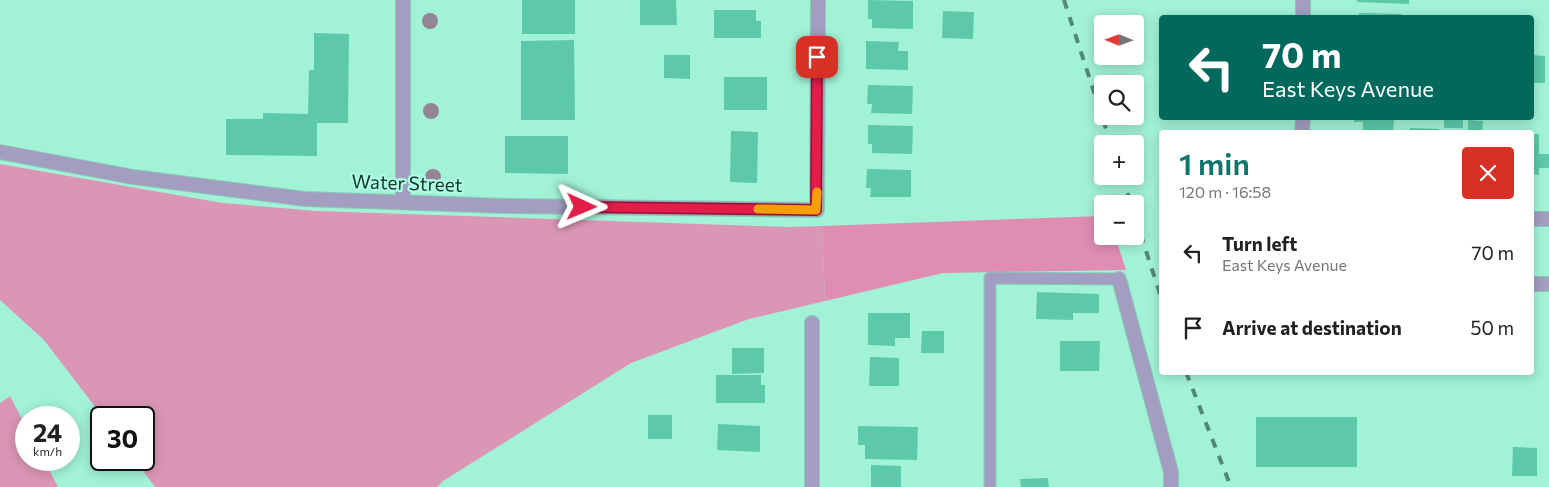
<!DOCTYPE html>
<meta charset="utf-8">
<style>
:root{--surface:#fff;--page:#f6f6f6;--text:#222;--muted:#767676;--accent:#0f766e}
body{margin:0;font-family:Commissioner,sans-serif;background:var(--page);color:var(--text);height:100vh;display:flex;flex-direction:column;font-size:19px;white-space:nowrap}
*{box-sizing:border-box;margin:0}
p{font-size:16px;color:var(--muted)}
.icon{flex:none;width:28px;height:28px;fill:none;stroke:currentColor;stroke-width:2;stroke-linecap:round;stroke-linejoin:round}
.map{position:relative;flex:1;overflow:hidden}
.details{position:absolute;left:1159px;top:130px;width:375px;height:245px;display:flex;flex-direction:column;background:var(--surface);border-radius:5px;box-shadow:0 2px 12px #0003}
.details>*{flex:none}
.guide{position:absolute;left:1159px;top:15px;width:375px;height:105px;border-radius:5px;box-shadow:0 2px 12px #0003;background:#00695c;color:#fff;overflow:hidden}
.needle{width:32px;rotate:271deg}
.controls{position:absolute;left:1094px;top:15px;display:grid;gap:10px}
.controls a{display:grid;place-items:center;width:50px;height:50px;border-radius:5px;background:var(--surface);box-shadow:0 2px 12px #0003;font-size:25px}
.speed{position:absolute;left:15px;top:406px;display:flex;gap:10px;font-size:25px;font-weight:700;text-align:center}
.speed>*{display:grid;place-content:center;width:65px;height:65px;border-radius:50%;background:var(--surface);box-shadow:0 2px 12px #0003;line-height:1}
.speed small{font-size:12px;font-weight:400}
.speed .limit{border:2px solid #111;border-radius:8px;background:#fff;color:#111}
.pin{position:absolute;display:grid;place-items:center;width:42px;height:42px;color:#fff;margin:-21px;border-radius:10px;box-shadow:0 2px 8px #0006}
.me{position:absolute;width:55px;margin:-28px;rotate:91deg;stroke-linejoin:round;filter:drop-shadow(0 0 4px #0008)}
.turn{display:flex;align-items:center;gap:18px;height:105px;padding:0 20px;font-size:22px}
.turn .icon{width:65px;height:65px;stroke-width:2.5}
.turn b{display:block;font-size:35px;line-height:42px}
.round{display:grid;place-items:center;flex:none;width:52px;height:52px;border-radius:5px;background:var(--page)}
.summary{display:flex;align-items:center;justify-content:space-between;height:85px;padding:0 20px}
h1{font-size:30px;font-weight:600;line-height:38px;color:var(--accent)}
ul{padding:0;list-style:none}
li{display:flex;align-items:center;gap:15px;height:75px;padding:0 20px}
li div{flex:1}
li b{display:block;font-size:19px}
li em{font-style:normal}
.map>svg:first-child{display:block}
</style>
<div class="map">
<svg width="1549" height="487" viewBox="0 0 1549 487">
<rect width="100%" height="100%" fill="#a2f2d7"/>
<g fill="#db96b5">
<polygon points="0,164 222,203 317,211 788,227 822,226 825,301 749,319 631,363 443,481 437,487 155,487 135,460 144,460 144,418 103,417 44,340 0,300"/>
<polygon points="10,396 26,427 26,460 44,460 58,487 0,487 0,403"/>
</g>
<polygon fill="#e08db3" points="1102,216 1102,236 1115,236 1126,270 943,273 825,301 822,226"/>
<g fill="#5ec9a9">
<rect x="522" y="0" width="53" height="34"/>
<polygon points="640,0 676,0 677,25 640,25"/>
<polygon points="868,0 913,1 913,29 872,28 872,19 868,19"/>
<polygon points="1357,0 1409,0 1409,4 1357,2"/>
<polygon points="714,10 756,10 756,21 761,21 761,38 714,38"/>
<polygon points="943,11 974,12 973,39 942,38"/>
<polygon points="1359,13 1402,14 1402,18 1359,18"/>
<polygon points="314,33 349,34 348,123 317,123 317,156 226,155 226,119 263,119 263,113 308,114 309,70 314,70"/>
<polygon points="574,40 575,120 521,120 521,41"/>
<polygon points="866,41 899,42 898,51 908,51 908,70 866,69"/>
<polygon points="664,55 690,55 690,79 664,78"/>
<polygon points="1531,55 1545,56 1545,83 1531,83"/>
<rect x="724" y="77" width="43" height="33"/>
<polygon points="868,85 913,86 912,114 871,113 872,104 867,104"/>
<polygon points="1354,118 1378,118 1378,120 1394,120 1393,132 1363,132 1363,122 1354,122"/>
<rect x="1444" y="118" width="19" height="10"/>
<polygon points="1468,120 1483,121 1482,132 1468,132"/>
<polygon points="868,125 913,126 912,154 872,153 872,144 868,144"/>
<polygon points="1410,128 1439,129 1439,132 1410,132"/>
<polygon points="731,131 758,132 757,183 730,182"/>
<polygon points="1531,134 1539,134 1539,154 1549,154 1549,168 1539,168 1539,175 1531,174"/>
<polygon points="505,136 568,136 568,174 505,173"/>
<polygon points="867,169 911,170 911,197 870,197 871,188 866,188"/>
<polygon points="1037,292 1099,294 1099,313 1073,313 1073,320 1036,319"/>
<polygon points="868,313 910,313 910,338 895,338 895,346 868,345"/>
<polygon points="922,331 944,331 944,353 921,353"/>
<polygon points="1060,341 1100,341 1099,371 1060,371"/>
<polygon points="732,348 764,348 764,373 732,374"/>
<polygon points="870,357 899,358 899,386 869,386"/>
<polygon points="716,375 761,375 761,385 765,385 765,403 716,403"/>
<rect x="648" y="415" width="24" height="24"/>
<rect x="1256" y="417" width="101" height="50"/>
<polygon points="718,424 760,426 760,452 717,450"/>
<polygon points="858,426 918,427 917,460 865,459 865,445 858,445"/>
<polygon points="1513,447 1537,448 1537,476 1512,476"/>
<polygon points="871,465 901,466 901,487 871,487"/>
<polygon points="1048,478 1049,487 1021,487 1020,479"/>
</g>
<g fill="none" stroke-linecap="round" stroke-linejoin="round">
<g stroke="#86ccb5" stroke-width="13">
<polyline id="service" points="990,487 990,278 1119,279"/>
</g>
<g stroke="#86ccb5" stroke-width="16">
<g id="minor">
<polyline points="403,0 403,202"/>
<polyline points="1303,18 1303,0"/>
<polyline points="1302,132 1303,118"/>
<polyline points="0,152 133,177 305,199 506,206 817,210 818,0"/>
<polyline points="1531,219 1549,219"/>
<polyline points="1119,279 1171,472 1171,487"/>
<polyline points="1531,284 1549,284"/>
<polyline points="812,323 812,487"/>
</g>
</g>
<use href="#service" stroke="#a39ec1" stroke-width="11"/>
<use href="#minor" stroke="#a39ec1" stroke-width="14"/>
<g stroke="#538877" stroke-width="4" stroke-dasharray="9 9" stroke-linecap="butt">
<polyline points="1064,0 1111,144"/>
<polyline points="1122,176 1131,204"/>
<polyline points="1135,217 1161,297"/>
<polyline points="1186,372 1231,487"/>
</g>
</g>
<g fill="#958594">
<circle cx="430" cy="21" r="8"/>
<circle cx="431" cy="111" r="8"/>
<circle cx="433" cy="177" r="8"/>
</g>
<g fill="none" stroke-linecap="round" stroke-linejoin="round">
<g stroke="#92132f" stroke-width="12">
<polyline id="route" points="582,207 816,210 817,57"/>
</g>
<use href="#route" stroke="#e11d48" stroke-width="9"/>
<polyline stroke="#f59e0b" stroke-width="9" points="758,209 816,210 817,192"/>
</g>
<g text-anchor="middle" stroke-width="4.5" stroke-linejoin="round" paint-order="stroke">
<g font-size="19" fill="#15362c" stroke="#afffe4">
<text transform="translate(407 183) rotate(2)" y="7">Water Street</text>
</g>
</g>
</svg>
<div class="controls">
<a><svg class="needle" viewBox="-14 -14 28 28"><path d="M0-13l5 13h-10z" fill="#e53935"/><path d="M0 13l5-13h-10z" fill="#767676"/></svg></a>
<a><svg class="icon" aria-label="search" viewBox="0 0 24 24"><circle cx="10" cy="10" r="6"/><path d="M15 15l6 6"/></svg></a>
<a>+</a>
<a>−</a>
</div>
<div class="speed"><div>24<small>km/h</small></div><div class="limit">30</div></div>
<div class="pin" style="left:817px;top:57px;background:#d93025"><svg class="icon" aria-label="arrive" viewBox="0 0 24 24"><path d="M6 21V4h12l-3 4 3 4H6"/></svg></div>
<svg class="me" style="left:582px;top:207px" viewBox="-20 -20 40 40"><path d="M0-17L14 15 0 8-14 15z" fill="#e11d48" stroke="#fff" stroke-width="4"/></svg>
<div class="guide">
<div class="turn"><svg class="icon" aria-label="left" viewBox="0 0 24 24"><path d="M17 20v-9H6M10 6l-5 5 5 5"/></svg><div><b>70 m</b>East Keys Avenue</div></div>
</div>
<section class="details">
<div class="summary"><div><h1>1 min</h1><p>120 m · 16:58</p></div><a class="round" style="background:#d93025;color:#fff"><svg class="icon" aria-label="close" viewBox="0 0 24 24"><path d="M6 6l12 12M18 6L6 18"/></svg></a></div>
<ul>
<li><svg class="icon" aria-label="left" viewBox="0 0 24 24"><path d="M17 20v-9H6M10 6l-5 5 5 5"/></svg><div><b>Turn left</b><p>East Keys Avenue</p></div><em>70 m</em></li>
<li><svg class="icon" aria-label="arrive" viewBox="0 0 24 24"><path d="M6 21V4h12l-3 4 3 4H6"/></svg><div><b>Arrive at destination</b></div><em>50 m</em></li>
</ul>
</section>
</div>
